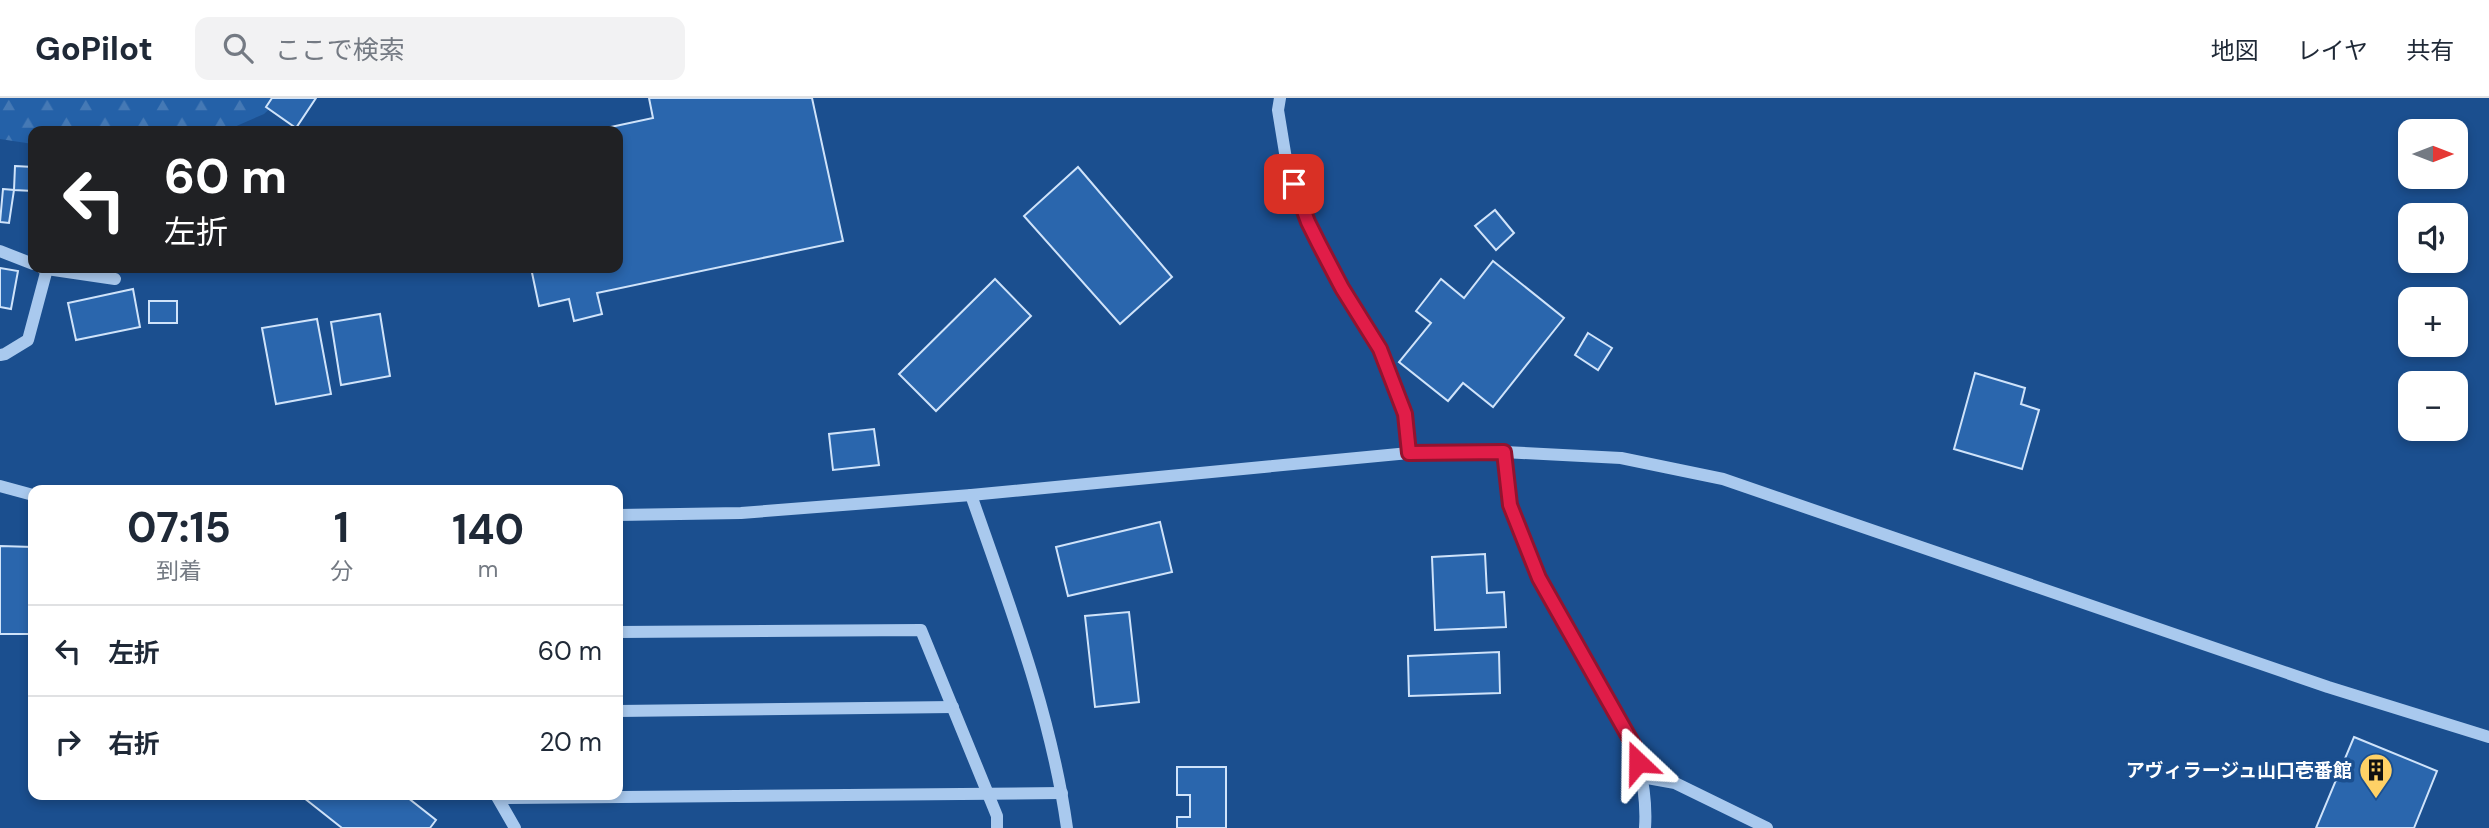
<!DOCTYPE html>
<html lang="ja">
<meta charset="utf-8">
<style>
:root{--surface:#fff;--page:#f2f2f3;--text:#1f2937;--muted:#747a83;--line:#e0e1e3}
body{margin:0;font-family:"DM Sans","Noto Sans JP",sans-serif;background:var(--page);color:var(--text);height:100vh;display:flex;flex-direction:column;font-size:26px;white-space:nowrap}
*{box-sizing:border-box;margin:0}
p{font-size:23px;color:var(--muted)}
.icon{flex:none;width:38px;height:38px;fill:none;stroke:currentColor;stroke-width:2;stroke-linecap:round;stroke-linejoin:round}
.map{position:relative;flex:1;overflow:hidden}
.side{position:absolute;left:28px;top:387px;width:595px;height:315px;display:flex;flex-direction:column;background:var(--surface);border-radius:14px;box-shadow:0 4px 10px #0003}
.side>*{flex:none}
.banner{position:absolute;left:28px;top:28px;width:595px;height:147px;border-radius:14px;box-shadow:0 4px 10px #0003;background:#202124;color:#fff;overflow:hidden}
.needle{width:46px;rotate:90deg}
.buttons{position:absolute;left:2398px;top:21px;display:grid;gap:14px}
.buttons a{display:grid;place-items:center;width:70px;height:70px;border-radius:14px;background:var(--surface);box-shadow:0 4px 10px #0003;font-size:35px}
.pin{position:absolute;display:grid;place-items:center;width:60px;height:60px;color:#fff;margin:-30px;border-radius:14px;box-shadow:0 4px 10px #0006}
.me{position:absolute;width:77px;margin:-38px;rotate:337deg;stroke-linejoin:round;filter:drop-shadow(0 0 5px #0008)}
.turn{display:flex;align-items:center;gap:24px;height:147px;padding:0 21px;font-size:32px}
.turn .icon{width:91px;height:91px;stroke-width:2.5}
.turn b{display:block;font-size:49px;line-height:60px}
.eta{display:flex;justify-content:space-evenly;align-items:center;height:119px;text-align:center}
.eta b{font-size:42px;font-weight:700;line-height:49px}
ul{padding:0;list-style:none}
li{display:flex;align-items:center;gap:21px;height:91px;padding:0 21px;border-top:2px solid var(--line)}
li div{flex:1}
li b{display:block;font-size:26px}
li em{font-style:normal}
header{display:flex;align-items:center;gap:42px;box-sizing:border-box;height:98px;padding:0 35px;background:var(--surface);border-bottom:2px solid var(--line)}
header strong{font-size:33px}
nav{display:flex;gap:38px;margin-inline-start:auto;font-size:24px}
.search{width:490px;height:63px;background:var(--page);display:flex;align-items:center;gap:18px;box-sizing:border-box;padding:0 24px;border-radius:14px;color:var(--muted);font-size:26px}
.map>svg:first-child{display:block}
</style>
<header>
<strong>GoPilot</strong>
<div class="search"><svg class="icon" aria-label="search" viewBox="0 0 24 24"><circle cx="10" cy="10" r="6"/><path d="M15 15l6 6"/></svg>ここで検索</div>
<nav><a>地図</a><a>レイヤ</a><a>共有</a></nav>
</header>
<div class="map">
<svg width="2489" height="730" viewBox="0 0 2489 730">
<defs>
<pattern id="forest-firs" width="22" height="20" patternUnits="userSpaceOnUse" patternTransform="scale(1.75)"><rect width="22" height="20" fill="#2461a8"/><path d="M5 1l3.5 6h-7zM16 11l3.5 6h-7z" fill="#4579b5"/></pattern>
</defs>
<rect width="100%" height="100%" fill="#1b4f8f"/>
<polygon fill="url(#forest-firs)" points="0,0 281,0 264,16 225,33 33,33 33,46 0,41"/>
<g fill="#2a66ad" stroke="#cfe3fa" stroke-width="2">
<polygon points="272,0 316,0 296,30 266,9"/>
<polygon points="649,0 812,0 843,143 597,195 602,216 574,223 569,201 539,208 531,170 618,170 618,33 592,33 653,20"/>
<polygon points="15,68 33,69 33,93 14,92"/>
<polygon points="1078,69 1172,179 1120,226 1024,118"/>
<polygon points="3,91 14,92 9,125 0,124"/>
<polygon points="1495,112 1514,135 1496,152 1475,128"/>
<polygon points="1493,163 1564,220 1493,309 1463,285 1448,303 1399,264 1431,225 1416,213 1441,181 1464,200"/>
<polygon points="0,170 18,173 11,211 0,209"/>
<polygon points="995,181 1031,218 936,313 899,276"/>
<polygon points="133,191 140,229 76,242 68,205"/>
<rect x="149" y="203" width="28" height="22"/>
<polygon points="380,216 390,278 341,287 331,224"/>
<polygon points="317,221 331,296 276,306 262,230"/>
<polygon points="1588,235 1612,250 1598,272 1575,257"/>
<polygon points="1975,275 2025,290 2021,306 2039,312 2022,371 1954,351"/>
<polygon points="874,331 879,367 833,372 829,336"/>
<polygon points="1160,424 1172,474 1068,498 1056,449"/>
<polygon points="0,448 33,449 33,536 0,536"/>
<polygon points="1485,456 1487,495 1504,494 1506,529 1435,532 1432,459"/>
<polygon points="1129,514 1139,604 1095,609 1085,518"/>
<polygon points="1499,554 1500,595 1409,598 1408,558"/>
<polygon points="2354,639 2437,673 2414,730 2316,730"/>
<polygon points="1177,669 1226,669 1226,730 1177,730 1177,719 1190,719 1190,697 1177,697"/>
<polygon points="299,696 403,696 436,722 430,730 342,730"/>
</g>
<g fill="none" stroke-linecap="round" stroke-linejoin="round">
<g stroke="#a9c9ee" stroke-width="12">
<polyline points="1280,0 1278,12 1287,67 1308,124 1342,190 1380,251 1405,316 1409,355"/>
<polyline points="0,153 33,166"/>
<polyline points="47,171 115,181"/>
<polyline points="0,257 5,256 28,242 47,171 42,170"/>
<path d="M1504,354L1510,407L1539,480L1634,648C1642,675 1647,702 1645,730"/>
<polyline points="0,388 33,397"/>
<path d="M971,397C1009,506 1051,615 1067,730"/>
<polyline points="618,417 741,415 971,397 1409,355 1504,354 1621,360 1723,381 2328,589 2489,639"/>
<polyline points="618,534 921,532 997,718 997,730"/>
<polyline points="618,613 953,609"/>
<polyline points="1642,679 1675,685 1767,730"/>
<polyline points="496,697 515,730"/>
<polyline points="499,700 1062,695"/>
</g>
</g>
<g fill="none" stroke-linecap="round" stroke-linejoin="round">
<g stroke="#92132f" stroke-width="18">
<polyline id="route" points="1294,86 1308,124 1319,146 1342,190 1380,251 1405,316 1409,355 1504,354 1510,407 1539,480 1634,648 1638,664"/>
</g>
<use href="#route" stroke="#e11d48" stroke-width="12"/>
</g>
<defs>
<g id="building-pin" transform="scale(1.75)"><path d="M0 17L-7.5 6A9.5 9.5 0 1 1 7.5 6Z" fill="#ffd166" stroke="#1b4f8f"/><path d="M-4-6H4V6H1V3H-1V6H-4ZM-2.5-4.3h1.7v1.8h-1.7ZM.8-4.3h1.7v1.8H.8ZM-2.5-1h1.7V.8h-1.7ZM.8-1h1.7V.8H.8Z" fill="#111"/></g>
</defs>
<g fill-rule="evenodd">
<use href="#building-pin" x="2376" y="672"/>
</g>
<g text-anchor="middle" stroke-width="7" stroke-linejoin="round" paint-order="stroke">
<g font-size="19" font-weight="bold" fill="#fff" stroke="#1b4f8f" text-anchor="end">
<text x="2352" y="679">アヴィラージュ山口壱番館</text>
</g>
</g>
</svg>
<div class="buttons">
<a><svg class="needle" viewBox="-14 -14 28 28"><path d="M0-13l5 13h-10z" fill="#e53935"/><path d="M0 13l5-13h-10z" fill="#747a83"/></svg></a>
<a><svg class="icon" aria-label="sound" viewBox="0 0 24 24"><path d="M4 9h4l5-4v14l-5-4H4zM17 9q2 3 0 6"/></svg></a>
<a>+</a>
<a>−</a>
</div>
<div class="pin" style="left:1294px;top:86px;background:#d93025"><svg class="icon" aria-label="arrive" viewBox="0 0 24 24"><path d="M6 21V4h12l-3 4 3 4H6"/></svg></div>
<svg class="me" style="left:1638px;top:664px" viewBox="-20 -20 40 40"><path d="M0-17L14 15 0 8-14 15z" fill="#e11d48" stroke="#fff" stroke-width="4"/></svg>
<div class="banner">
<div class="turn"><svg class="icon" aria-label="left" viewBox="0 0 24 24"><path d="M17 20v-9H6M10 6l-5 5 5 5"/></svg><div><b>60 m</b>左折</div></div>
</div>
<section class="side">
<div class="eta">
<div><b>07:15</b><p>到着</p></div>
<div><b>1</b><p>分</p></div>
<div><b>140</b><p>m</p></div>
</div>
<ul>
<li><svg class="icon" aria-label="left" viewBox="0 0 24 24"><path d="M17 20v-9H6M10 6l-5 5 5 5"/></svg><div><b>左折</b></div><em>60 m</em></li>
<li><svg class="icon" aria-label="right" viewBox="0 0 24 24"><path d="M7 20v-9h11M14 6l5 5-5 5"/></svg><div><b>右折</b></div><em>20 m</em></li>
</ul>
</section>
</div>
